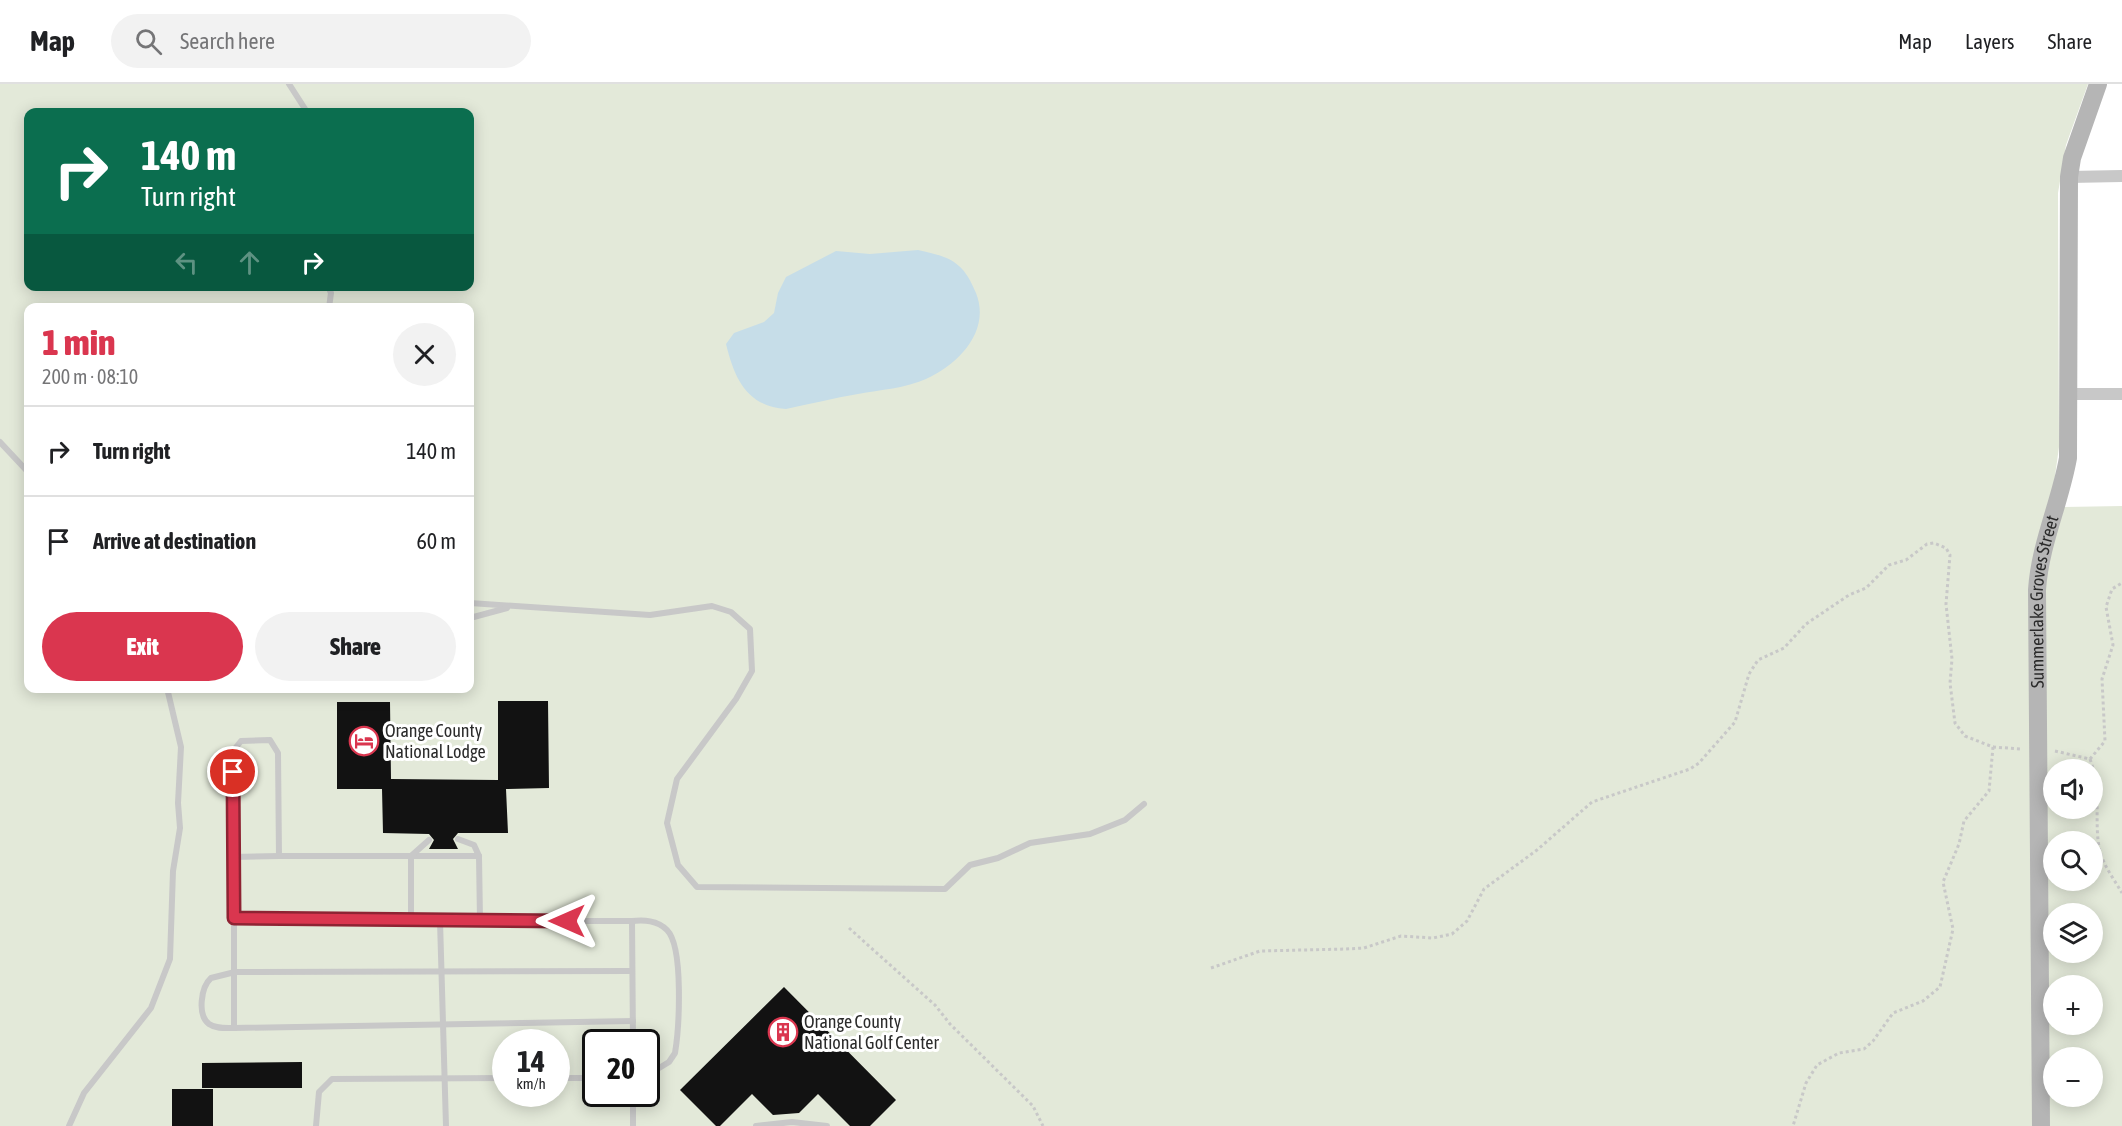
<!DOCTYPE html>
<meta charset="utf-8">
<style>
:root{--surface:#fff;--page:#f2f2f2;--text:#202124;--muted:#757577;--line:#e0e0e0;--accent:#da364f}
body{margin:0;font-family:"Asap Condensed",sans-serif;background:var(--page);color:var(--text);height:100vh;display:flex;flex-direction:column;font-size:22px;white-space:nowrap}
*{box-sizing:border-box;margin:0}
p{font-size:20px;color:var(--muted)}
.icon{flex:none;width:33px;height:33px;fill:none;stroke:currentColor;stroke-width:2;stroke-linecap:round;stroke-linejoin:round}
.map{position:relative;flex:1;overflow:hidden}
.drawer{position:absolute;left:24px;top:219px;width:450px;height:390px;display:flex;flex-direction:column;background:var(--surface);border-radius:12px;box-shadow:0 3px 15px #0003}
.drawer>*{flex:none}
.hud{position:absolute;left:24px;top:24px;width:450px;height:183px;border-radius:12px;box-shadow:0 3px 15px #0003;background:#0b6e4f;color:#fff;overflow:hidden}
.controls{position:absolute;left:2043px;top:675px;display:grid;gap:12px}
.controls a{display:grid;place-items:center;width:60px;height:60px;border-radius:50%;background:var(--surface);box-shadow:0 3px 15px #0003;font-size:30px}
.speed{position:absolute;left:492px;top:945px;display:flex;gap:12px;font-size:30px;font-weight:700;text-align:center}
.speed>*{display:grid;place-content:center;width:78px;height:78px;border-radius:50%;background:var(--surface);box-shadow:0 3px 15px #0003;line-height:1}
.speed small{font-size:15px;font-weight:400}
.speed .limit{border:3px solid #111;border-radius:9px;background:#fff;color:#111}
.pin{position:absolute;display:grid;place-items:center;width:51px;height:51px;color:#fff;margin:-26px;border:3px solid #fff;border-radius:50%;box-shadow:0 2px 6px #0007}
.me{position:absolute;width:66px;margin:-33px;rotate:270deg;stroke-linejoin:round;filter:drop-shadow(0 0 4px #0008)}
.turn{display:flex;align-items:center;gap:21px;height:126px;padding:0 18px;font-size:27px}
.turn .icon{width:78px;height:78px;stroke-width:2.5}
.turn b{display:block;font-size:42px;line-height:51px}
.lanes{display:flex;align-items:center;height:57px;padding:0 18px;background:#0003;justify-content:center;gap:30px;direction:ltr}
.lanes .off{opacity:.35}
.round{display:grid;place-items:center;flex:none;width:63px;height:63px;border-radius:32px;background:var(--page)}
.summary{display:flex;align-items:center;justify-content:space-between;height:102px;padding:0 18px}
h1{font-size:36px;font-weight:800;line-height:45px;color:var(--accent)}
.cta{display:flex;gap:12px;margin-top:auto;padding:12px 18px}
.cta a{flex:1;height:69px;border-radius:36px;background:var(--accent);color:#fff;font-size:24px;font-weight:800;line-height:69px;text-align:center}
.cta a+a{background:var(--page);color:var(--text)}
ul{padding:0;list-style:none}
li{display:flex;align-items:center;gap:18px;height:90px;padding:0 18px;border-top:2px solid var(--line)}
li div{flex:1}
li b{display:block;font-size:22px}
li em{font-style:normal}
header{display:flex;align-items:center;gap:36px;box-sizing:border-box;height:84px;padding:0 30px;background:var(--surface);border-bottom:2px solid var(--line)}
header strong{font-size:28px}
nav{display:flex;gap:33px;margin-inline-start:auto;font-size:21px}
.search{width:420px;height:54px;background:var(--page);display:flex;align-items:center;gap:15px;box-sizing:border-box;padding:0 21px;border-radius:33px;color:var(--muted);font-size:22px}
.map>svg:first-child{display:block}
</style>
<header>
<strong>Map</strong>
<div class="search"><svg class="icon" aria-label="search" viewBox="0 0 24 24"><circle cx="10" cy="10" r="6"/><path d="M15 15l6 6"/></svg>Search here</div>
<nav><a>Map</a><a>Layers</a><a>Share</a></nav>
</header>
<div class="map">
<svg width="2122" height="1042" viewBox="0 0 2122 1042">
<rect width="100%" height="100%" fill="#fff"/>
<path fill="#e3e9d9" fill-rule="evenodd" d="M0,0H2088L2066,61L2058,109L2059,363L2054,399L2045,429L2064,423L2122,422V1042H0ZM28,28H470V202H28ZM28,224H470V604H28ZM2054,686H2092V724H2054ZM2054,758H2092V796H2054ZM2054,830H2092V868H2054ZM2054,902H2092V940H2054ZM506,958H556V1010H506ZM596,958H646V1010H596ZM2054,974H2092V1012H2054Z"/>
<path fill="#c6dde8" d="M918,166C950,173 963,177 976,209C991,247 959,280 926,295C906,304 880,306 858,310C834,314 810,320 786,325C747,322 735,296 726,260L734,249L764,238L774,229L778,209L786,193L836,167L870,170Z"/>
<g fill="#121212">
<polygon points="498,617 548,617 549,704 506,705 508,749 458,749 453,755 458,765 429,765 434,756 429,750 383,749 382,705 337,705 337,618 390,618 391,695 498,696"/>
<polygon points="784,903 896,1016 870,1042 850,1042 818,1010 799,1029 773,1031 752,1010 720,1042 716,1042 680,1006"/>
<polygon points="302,978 302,1004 202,1004 202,979"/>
<rect x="172" y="1005" width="41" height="37"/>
</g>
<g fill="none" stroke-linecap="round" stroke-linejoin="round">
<g stroke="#c8c8c8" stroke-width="3" stroke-dasharray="3 3" stroke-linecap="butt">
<polyline points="1993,663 2021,665"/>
<path d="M2055,667L2090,675C2102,707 2094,732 2099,763C2102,780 2114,795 2122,809"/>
<polyline points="2090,675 2105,657 2102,595 2113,561 2106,523 2112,505 2122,499"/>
<polyline points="849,844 935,921 950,940 1033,1022 1043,1042"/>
<polyline points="1211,884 1260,867 1346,865 1364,864 1401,852 1433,854 1452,850 1467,837 1484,805 1537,766 1592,718 1690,685 1699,679 1735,638 1749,590 1758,576 1784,564 1806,540 1849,511 1866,504 1889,481 1906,476 1927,460 1934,459 1946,464 1950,471 1946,520 1952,575 1950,599 1955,639 1965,652 1993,663 1989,707 1964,737 1959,760 1943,798 1953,845 1940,903 1923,917 1893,929 1873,957 1864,965 1839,969 1817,981 1806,999 1793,1042"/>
</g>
<g stroke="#c8c8c8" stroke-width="6">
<polyline points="289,0 307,28"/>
<polyline points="328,202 331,209 329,224"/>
<polyline points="0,358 28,388"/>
<polyline points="470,519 650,531 712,522 731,528 750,545 752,587 736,615 677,695 667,739 678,781 697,803 945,805 970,781 998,774 1030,759 1090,750 1125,736 1144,720"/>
<polyline points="470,534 507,524"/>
<polyline points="458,755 474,761 479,772"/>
<polyline points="411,772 479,772 480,837"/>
<polyline points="411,772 429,756"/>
<polyline points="233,773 279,772"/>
<polyline points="234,834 233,667 241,657 270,656 278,669 279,772 411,772 411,836"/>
<polyline points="440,837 234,834 234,944 633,937"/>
<path d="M632,837C644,836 657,836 667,846C684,863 679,945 675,969L669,978L646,992"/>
<path d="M234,944C226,944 216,945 209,940C197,931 201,903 211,894L235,888L632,887"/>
<polyline points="556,994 596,994"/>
<polyline points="633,1010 633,1042"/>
<polyline points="69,1042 84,1009 151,924 170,875 173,787 180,744 178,719 181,663 167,604"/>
<polyline points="316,1042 319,1008 332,995 506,994"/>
<polyline points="446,1042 440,837 632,837 633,958"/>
<polyline points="756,1042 792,1038 827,1042"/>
</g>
<g stroke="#c8c8c8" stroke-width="12">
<polyline points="2069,93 2122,92"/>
<polyline points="2068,310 2122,310"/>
</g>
<path stroke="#b5b5b5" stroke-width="18" id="s1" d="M2041,1042L2037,506C2040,460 2060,419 2068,374L2069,93L2072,74L2098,0"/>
</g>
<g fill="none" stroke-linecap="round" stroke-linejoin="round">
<g stroke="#8e2333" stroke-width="15">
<polyline id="route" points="233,688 234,834 567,837"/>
</g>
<use href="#route" stroke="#da364f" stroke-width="10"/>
</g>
<defs>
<g id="hotel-ring" transform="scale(1.5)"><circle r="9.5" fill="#fff" stroke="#da364f" stroke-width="1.5"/><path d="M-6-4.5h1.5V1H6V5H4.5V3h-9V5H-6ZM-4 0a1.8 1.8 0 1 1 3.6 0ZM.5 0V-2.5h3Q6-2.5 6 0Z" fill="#da364f"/></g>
<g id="building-ring" transform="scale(1.5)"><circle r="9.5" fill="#fff" stroke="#da364f" stroke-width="1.5"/><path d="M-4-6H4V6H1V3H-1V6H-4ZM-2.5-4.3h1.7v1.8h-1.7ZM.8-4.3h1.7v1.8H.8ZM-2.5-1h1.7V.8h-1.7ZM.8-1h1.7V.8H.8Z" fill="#da364f"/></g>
</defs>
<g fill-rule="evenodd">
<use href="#hotel-ring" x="364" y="657"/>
<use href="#building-ring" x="783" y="948"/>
</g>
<g text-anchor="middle" stroke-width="6" stroke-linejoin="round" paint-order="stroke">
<g font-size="18" fill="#2b2b2b" stroke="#fff">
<text dy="6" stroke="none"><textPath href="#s1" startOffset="525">Summerlake Groves Street</textPath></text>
</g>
<g font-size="18" fill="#2b2b2b" stroke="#fff" text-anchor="start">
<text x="385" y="653">Orange County<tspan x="385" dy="21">National Lodge</tspan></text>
<text x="804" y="944">Orange County<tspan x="804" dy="21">National Golf Center</tspan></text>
</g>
</g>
</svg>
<div class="controls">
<a><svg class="icon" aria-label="sound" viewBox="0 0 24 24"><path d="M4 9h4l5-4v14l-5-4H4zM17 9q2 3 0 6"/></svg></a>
<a><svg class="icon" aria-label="search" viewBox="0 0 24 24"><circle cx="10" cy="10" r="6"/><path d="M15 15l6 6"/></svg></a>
<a><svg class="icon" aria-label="layers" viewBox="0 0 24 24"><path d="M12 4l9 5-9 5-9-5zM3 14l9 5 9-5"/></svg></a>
<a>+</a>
<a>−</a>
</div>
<div class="speed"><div>14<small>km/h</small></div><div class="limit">20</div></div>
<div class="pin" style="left:233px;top:688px;background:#d93025"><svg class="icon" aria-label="arrive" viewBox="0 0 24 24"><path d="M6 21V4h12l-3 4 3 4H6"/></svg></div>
<svg class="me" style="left:567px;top:837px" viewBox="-20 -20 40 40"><path d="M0-17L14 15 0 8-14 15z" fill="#da364f" stroke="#fff" stroke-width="4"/></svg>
<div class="hud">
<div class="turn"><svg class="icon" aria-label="right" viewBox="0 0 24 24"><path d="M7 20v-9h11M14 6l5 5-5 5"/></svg><div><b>140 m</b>Turn right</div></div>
<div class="lanes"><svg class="icon off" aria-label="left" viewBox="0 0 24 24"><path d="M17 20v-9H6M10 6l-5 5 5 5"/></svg><svg class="icon off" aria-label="ahead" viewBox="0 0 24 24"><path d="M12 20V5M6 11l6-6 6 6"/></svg><svg class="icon" aria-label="right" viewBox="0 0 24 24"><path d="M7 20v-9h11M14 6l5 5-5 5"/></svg></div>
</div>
<section class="drawer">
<div class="summary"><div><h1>1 min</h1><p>200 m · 08:10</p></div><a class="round"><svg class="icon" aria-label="close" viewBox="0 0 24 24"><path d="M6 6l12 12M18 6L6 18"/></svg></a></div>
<ul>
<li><svg class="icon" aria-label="right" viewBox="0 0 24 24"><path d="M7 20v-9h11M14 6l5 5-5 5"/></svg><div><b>Turn right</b></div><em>140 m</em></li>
<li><svg class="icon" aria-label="arrive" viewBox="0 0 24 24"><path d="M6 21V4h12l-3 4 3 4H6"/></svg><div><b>Arrive at destination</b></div><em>60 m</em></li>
</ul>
<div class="cta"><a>Exit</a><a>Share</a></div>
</section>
</div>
